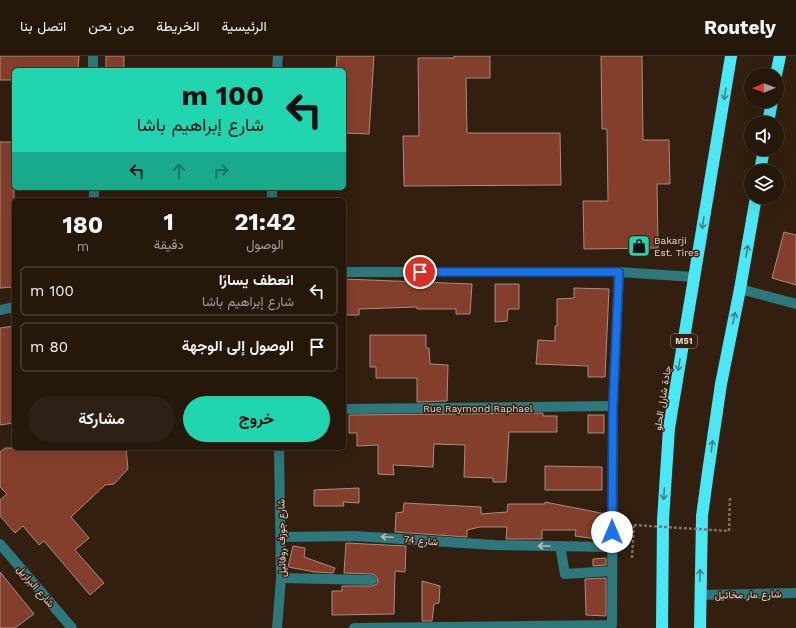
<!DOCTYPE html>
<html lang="ar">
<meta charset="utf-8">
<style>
:root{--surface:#26170b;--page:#2e2014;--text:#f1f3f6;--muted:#a49f9d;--line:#42362c;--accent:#20d5b0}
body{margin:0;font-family:"Work Sans",Vazirmatn,sans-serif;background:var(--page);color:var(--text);direction:rtl;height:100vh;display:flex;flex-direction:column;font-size:15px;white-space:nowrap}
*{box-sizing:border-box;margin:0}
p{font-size:13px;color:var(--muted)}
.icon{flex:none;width:22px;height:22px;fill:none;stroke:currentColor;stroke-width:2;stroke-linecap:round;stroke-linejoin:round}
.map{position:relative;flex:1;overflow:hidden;direction:ltr}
.side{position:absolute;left:12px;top:142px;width:334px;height:252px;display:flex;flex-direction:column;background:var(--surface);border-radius:6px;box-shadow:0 4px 16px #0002,0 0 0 1px var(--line);direction:rtl}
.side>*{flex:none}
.banner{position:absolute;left:12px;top:12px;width:334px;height:122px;border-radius:6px;box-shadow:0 4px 16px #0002,0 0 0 1px var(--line);direction:rtl;background:#20d5b0;color:#111;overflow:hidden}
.needle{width:26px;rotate:269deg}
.fabs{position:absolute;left:744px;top:12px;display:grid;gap:8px}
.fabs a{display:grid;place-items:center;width:40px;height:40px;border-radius:50%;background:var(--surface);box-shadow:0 4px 16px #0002,0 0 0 1px var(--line);font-size:20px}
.pin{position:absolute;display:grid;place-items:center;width:34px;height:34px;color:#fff;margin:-17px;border:2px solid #fff;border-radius:50%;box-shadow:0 1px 4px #0007}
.me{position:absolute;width:44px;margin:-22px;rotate:0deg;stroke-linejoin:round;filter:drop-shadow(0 0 3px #0008)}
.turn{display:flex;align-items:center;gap:14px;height:84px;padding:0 16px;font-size:18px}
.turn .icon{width:52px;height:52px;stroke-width:2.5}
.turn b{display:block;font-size:28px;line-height:34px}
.lanes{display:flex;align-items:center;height:38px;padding:0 16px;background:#0003;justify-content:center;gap:20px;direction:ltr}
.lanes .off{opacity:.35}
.eta{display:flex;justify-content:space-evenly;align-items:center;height:68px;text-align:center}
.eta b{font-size:24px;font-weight:700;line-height:28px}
.primary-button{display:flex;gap:8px;margin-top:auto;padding:8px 16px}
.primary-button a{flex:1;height:46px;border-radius:24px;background:var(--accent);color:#111;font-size:16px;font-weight:700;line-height:46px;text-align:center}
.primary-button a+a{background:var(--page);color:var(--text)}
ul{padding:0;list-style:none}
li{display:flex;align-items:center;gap:12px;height:50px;margin:0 8px 6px;padding:0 8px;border:2px solid var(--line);border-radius:6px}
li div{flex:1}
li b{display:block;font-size:15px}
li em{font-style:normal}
header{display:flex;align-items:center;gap:24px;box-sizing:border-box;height:56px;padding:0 20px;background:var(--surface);border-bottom:1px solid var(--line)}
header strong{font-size:19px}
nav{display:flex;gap:22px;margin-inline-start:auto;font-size:14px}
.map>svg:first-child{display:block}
</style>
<header>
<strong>Routely</strong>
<nav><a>الرئيسية</a><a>الخريطة</a><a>من نحن</a><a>اتصل بنا</a></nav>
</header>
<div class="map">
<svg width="796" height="572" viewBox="0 0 796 572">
<rect width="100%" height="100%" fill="#321f0f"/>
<g fill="#843f2c" stroke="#ab8c84">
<polygon points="0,0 79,0 78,14 14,14 14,24 0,24"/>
<rect x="106" y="0" width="18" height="14"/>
<polygon points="337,0 374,0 369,78 344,77 344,14 336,14"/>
<polygon points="454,0 490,0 490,22 466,22 467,77 560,77 561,129 404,130 403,80 419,80 418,2 454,2"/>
<polygon points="601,0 642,0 643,84 669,84 670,128 657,128 658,192 584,193 583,145 608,145 607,73 602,73"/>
<polygon points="0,86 14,86 14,231 0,232"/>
<polygon points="784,176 796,179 796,229 772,222"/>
<polygon points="344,223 472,228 470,258 456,258 456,253 417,253 417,251 359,253 359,259 344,259"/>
<polygon points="495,228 519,228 519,253 508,253 507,265 495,266"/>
<polygon points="574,232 609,233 605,321 588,321 588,310 536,308 538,284 555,285 555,270 557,270 557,243 574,242"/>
<polygon points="14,270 14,367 0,369 0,272"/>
<polygon points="370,279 426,279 426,292 429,292 430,308 448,309 447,345 417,346 417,322 376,322 376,311 370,311"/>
<polygon points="543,357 543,360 557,360 557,376 509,376 506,426 493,426 493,422 464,421 465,389 434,388 433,411 393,409 394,419 378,418 378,389 357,390 357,377 349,377 349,359"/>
<rect x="588" y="359" width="16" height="18"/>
<polygon points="5,392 126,392 128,413 114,428 105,429 71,461 89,482 75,494 104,527 90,539 44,485 39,489 23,470 15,477 0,460 0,444 7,438 0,431 0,396"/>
<polygon points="545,410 602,411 602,434 545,434"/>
<polygon points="359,432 359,447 343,446 344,450 314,450 314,434"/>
<polygon points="545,446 606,458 603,484 575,480 576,474 542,474 542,483 506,483 507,471 480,471 467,474 467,481 395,476 396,457 403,456 404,447 481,451 481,458 507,456 508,448 545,448"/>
<polygon points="346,487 406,490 405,516 395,515 394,558 332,559 332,535 342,535 342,530 372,530 377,528 378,525 377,521 373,518 344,517"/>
<polygon points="293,490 305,492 304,501 335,512 333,517 315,516 288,511"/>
<polygon points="606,502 606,509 593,510 593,503"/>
<polygon points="0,516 34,558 15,572 0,572"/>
<polygon points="606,522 606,560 586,559 585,523"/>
<polygon points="422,525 440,530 439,547 434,548 432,565 422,565"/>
</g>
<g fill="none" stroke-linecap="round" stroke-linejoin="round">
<g stroke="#7f6e61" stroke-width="2.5" stroke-dasharray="3 2" stroke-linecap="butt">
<polyline points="729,475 730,440"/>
<polyline points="632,502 634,469"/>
</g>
<g stroke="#2e777d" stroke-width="10">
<polyline points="93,0 93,14"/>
<polyline points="277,14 278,0"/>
<polyline points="94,132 94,144"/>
<polyline points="272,144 272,132"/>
<polyline points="344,216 619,216 694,221"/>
<polyline points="740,233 796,248"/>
<polyline points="0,254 14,251"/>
<polyline points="344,353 613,350"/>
<polyline points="281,481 355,480 494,489 611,491"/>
<polyline points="0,488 72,572"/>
<polyline points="560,490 565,518 612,515"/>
<polyline points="281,522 372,524"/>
<polyline points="700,539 796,537"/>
<polyline points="277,572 281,522 279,392"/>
<polyline points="354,572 612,569 613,350 619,216"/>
</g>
<g stroke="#4be7f4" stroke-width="12">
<polyline points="776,19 780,0"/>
<polyline points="768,67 772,45"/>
<polyline points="760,115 764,93"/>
<polyline points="662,572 663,464 669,372 731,0"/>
<polyline points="700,572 702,460 708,416 721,328 740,233 756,141"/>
</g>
<polyline stroke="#7f6e61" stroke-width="2.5" stroke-dasharray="3 2" stroke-linecap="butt" points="634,469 729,475"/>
</g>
<defs><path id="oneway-shaft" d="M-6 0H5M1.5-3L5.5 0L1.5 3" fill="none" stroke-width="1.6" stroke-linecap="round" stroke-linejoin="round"/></defs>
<g stroke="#3e8382">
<use href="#oneway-shaft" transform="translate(725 38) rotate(99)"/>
<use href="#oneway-shaft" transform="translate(703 167) rotate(99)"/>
<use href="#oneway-shaft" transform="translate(747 195) rotate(-80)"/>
<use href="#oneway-shaft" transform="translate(734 262) rotate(-78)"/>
<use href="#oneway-shaft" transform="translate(679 309) rotate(100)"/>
<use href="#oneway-shaft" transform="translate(712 390) rotate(-82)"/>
<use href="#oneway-shaft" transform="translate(664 438) rotate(94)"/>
<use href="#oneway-shaft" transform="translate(700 519) rotate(-88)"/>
</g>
<g stroke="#b6bfb9">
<use href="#oneway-shaft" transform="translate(387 481) rotate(-177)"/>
<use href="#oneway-shaft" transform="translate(544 490) rotate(-180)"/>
</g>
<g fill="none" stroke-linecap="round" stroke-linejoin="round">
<g stroke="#114b97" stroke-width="10">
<polyline id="route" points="420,216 619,216 613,350 612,476"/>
</g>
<use href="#route" stroke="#1a73e8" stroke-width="7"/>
</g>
<defs>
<g id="shop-square" transform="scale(1.15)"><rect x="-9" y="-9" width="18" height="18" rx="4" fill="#20d5b0" stroke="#321f0f"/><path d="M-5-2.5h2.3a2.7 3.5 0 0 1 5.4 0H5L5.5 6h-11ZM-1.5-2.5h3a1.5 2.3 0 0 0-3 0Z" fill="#111"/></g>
</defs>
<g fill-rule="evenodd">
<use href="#shop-square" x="639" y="190"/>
</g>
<g text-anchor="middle" stroke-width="3" stroke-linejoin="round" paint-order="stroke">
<rect fill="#321f0f" stroke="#afa094" stroke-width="1" x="671" y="278" width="26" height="14" rx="3"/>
<g font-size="9" font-weight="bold" fill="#e4d7cd">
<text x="684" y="288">M51</text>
</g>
<g font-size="10" fill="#e4d7cd" stroke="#321f0f" text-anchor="start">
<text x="654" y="188">Bakarji<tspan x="654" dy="12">Est. Tires</tspan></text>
</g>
<g font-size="10" fill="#e4d7cd" stroke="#321f0f">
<text transform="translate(662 342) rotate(-81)" y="4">جادة شارل الحلو</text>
<text x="478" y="356">Rue Raymond Raphael</text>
<text transform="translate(281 482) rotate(-91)" y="4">شارع جوزف روفائيل</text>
<text transform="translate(421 484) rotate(5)" y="4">شارع 74</text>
<text transform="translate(36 530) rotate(49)" y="4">شارع البرازيل</text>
<text transform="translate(748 538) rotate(-1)" y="4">شارع مار مخائيل</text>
</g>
</g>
</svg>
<div class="fabs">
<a><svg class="needle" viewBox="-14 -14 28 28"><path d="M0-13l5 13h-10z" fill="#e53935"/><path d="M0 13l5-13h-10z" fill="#a49f9d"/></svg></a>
<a><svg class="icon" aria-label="sound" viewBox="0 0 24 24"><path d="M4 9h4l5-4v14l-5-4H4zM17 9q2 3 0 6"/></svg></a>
<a><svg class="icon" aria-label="layers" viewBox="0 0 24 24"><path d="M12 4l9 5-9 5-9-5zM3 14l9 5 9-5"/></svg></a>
</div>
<div class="pin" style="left:420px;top:216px;background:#d93025"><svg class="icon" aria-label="arrive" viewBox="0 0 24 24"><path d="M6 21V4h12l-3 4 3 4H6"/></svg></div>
<svg class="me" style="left:612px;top:476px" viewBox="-20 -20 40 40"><circle r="19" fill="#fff"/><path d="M0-13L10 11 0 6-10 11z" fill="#1a73e8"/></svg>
<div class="banner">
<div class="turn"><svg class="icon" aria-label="left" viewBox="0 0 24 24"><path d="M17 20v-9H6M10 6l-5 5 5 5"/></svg><div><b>100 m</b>شارع إبراهيم باشا</div></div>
<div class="lanes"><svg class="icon" aria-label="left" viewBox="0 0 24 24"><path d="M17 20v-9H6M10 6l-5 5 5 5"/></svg><svg class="icon off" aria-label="ahead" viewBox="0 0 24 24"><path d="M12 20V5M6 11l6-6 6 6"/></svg><svg class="icon off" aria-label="right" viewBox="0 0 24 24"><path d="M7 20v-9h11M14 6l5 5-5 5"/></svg></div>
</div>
<section class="side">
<div class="eta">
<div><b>21:42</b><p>الوصول</p></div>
<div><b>1</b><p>دقيقة</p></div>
<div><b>180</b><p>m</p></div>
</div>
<ul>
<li><svg class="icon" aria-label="left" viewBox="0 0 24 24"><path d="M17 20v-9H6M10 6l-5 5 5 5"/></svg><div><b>انعطف يسارًا</b><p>شارع إبراهيم باشا</p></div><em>100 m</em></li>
<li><svg class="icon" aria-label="arrive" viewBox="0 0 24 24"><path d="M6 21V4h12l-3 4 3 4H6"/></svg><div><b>الوصول إلى الوجهة</b></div><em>80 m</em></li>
</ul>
<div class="primary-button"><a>خروج</a><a>مشاركة</a></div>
</section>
</div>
